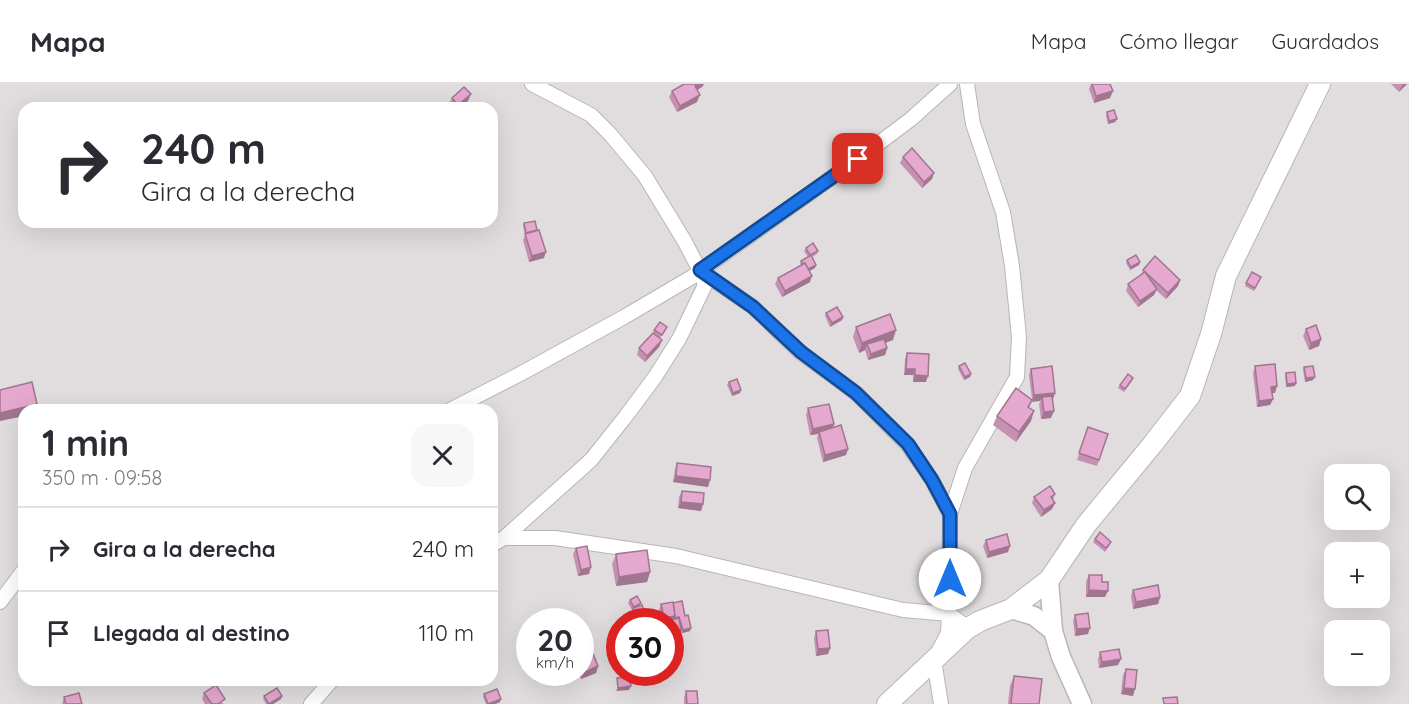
<!DOCTYPE html>
<html lang="es">
<meta charset="utf-8">
<style>
:root{--surface:#fff;--page:#f7f7f7;--text:#2b2b33;--muted:#7c7c81;--line:#e1e1e2}
body{margin:0;font-family:Quicksand,sans-serif;background:var(--page);color:var(--text);height:100vh;display:flex;flex-direction:column;font-size:22px;white-space:nowrap}
*{box-sizing:border-box;margin:0}
p{font-size:20px;color:var(--muted)}
.icon{flex:none;width:33px;height:33px;fill:none;stroke:currentColor;stroke-width:2;stroke-linecap:round;stroke-linejoin:round}
.map{position:relative;flex:1;overflow:hidden}
.panel{position:absolute;left:18px;top:320px;width:480px;height:282px;display:flex;flex-direction:column;background:var(--surface);border-radius:18px;box-shadow:0 6px 24px #0002}
.panel>*{flex:none}
.banner{position:absolute;left:18px;top:18px;width:480px;height:126px;border-radius:18px;box-shadow:0 6px 24px #0002;background:#fff;color:var(--text);overflow:hidden}
.controls{position:absolute;left:1324px;top:380px;display:grid;gap:12px}
.controls a{display:grid;place-items:center;width:66px;height:66px;border-radius:12px;background:var(--surface);box-shadow:0 6px 24px #0002;font-size:30px}
.speed{position:absolute;left:516px;top:524px;display:flex;gap:12px;font-size:30px;font-weight:700;text-align:center}
.speed>*{display:grid;place-content:center;width:78px;height:78px;border-radius:50%;background:var(--surface);box-shadow:0 6px 24px #0002;line-height:1}
.speed small{font-size:15px;font-weight:400}
.speed .limit{border:9px solid #d22;background:#fff;color:#111}
.pin{position:absolute;display:grid;place-items:center;width:51px;height:51px;color:#fff;margin:-26px;border-radius:12px;box-shadow:0 3px 9px #0006}
.me{position:absolute;width:66px;margin:-33px;rotate:0deg;stroke-linejoin:round;filter:drop-shadow(0 0 4px #0008)}
.turn{display:flex;align-items:center;gap:21px;height:126px;padding:0 24px;font-size:27px}
.turn .icon{width:78px;height:78px;stroke-width:2.5}
.turn b{display:block;font-size:42px;line-height:51px}
.round{display:grid;place-items:center;flex:none;width:63px;height:63px;border-radius:18px;background:var(--page)}
.summary{display:flex;align-items:center;justify-content:space-between;height:102px;padding:0 24px}
h1{font-size:36px;font-weight:700;line-height:45px}
ul{padding:0;list-style:none}
li{display:flex;align-items:center;gap:18px;height:84px;padding:0 24px;border-top:2px solid var(--line)}
li div{flex:1}
li b{display:block;font-size:22px}
li em{font-style:normal}
header{display:flex;align-items:center;gap:36px;box-sizing:border-box;height:84px;padding:0 30px;background:var(--surface);border-bottom:2px solid var(--line)}
header strong{font-size:28px}
nav{display:flex;gap:33px;margin-inline-start:auto;font-size:21px}
.map>svg:first-child{display:block}
</style>
<header>
<strong>Mapa</strong>
<nav><a>Mapa</a><a>Cómo llegar</a><a>Guardados</a></nav>
</header>
<div class="map">
<svg width="1409" height="620" viewBox="0 0 1409 620">
<rect width="100%" height="100%" fill="#e1dddf"/>
<g fill="none" stroke-linecap="round" stroke-linejoin="round">
<g stroke="#b8b5b7" stroke-width="16">
<g id="minor">
<polyline points="967,0 973,40 1003,128 1012,182 1019,253 1017,293 965,384 950,430 949,530 968,544"/>
<polyline points="700,187 753,223 800,268 856,309 907,360 932,396 950,430"/>
<polyline points="450,326 520,290 624,233 692,193 858,75 911,35 950,0"/>
<polyline points="504,454 555,454 676,472 903,526 949,530 948,549 934,576 941,620"/>
<polyline points="492,461 504,454 591,376 626,332 655,293 679,255 705,201 700,187 685,158 645,92 610,50 591,31 532,0"/>
<polyline points="0,518 24,486"/>
<polyline points="311,620 332,596"/>
</g>
</g>
<g stroke="#b8b5b7" stroke-width="21">
<g id="tertiary">
<polyline points="1049,496 1053,547 1061,573 1082,620"/>
<polyline points="1011,525 1034,532 1053,547"/>
</g>
</g>
<g stroke="#b8b5b7" stroke-width="22">
<polyline id="secondary" points="887,620 968,544 980,537 1011,525 1049,496 1086,441 1152,361 1190,312 1211,250 1226,192 1320,0"/>
</g>
<use href="#minor" stroke="#fff" stroke-width="14"/>
<use href="#tertiary" stroke="#fff" stroke-width="18"/>
<use href="#secondary" stroke="#fff" stroke-width="20"/>
</g>
<g fill="#c590b1">
<polygon points="684,0 704,0 702,3 697,6 697,18 677,28 669,13 672,7"/>
<polygon points="1091,0 1110,0 1110,14 1094,19 1089,5"/>
<polygon points="1391,0 1407,0 1399,8"/>
<polygon points="452,14 468,17 460,24 453,24 449,20"/>
<polygon points="1107,28 1117,35 1115,38 1108,40 1106,31"/>
<polygon points="903,73 932,95 922,104 900,79"/>
<polygon points="524,139 544,174 529,178 523,156 525,151 523,142"/>
<polygon points="806,164 818,167 817,170 812,173 816,181 815,184 809,187 810,198 782,213 775,200 778,194 801,181 800,180 801,177 808,173 804,167"/>
<polygon points="1127,176 1139,181 1130,186 1126,179"/>
<polygon points="1143,186 1180,196 1178,202 1166,215 1156,206 1154,211 1138,223 1126,207 1128,200 1141,191"/>
<polygon points="1261,193 1254,207 1245,202 1246,199"/>
<polygon points="826,229 843,233 842,236 830,243 825,232"/>
<polygon points="856,243 893,256 885,259 887,264 885,271 868,276 865,266 859,269 853,253"/>
<polygon points="1306,245 1321,255 1319,262 1309,266 1303,252"/>
<polygon points="654,246 666,246 660,254 655,250 662,256 659,263 645,278 637,271 639,264 653,249"/>
<polygon points="907,269 926,298 913,298 913,291 904,291 905,275"/>
<polygon points="959,282 970,293 964,296 958,285"/>
<polygon points="1255,282 1275,309 1272,309 1273,315 1270,321 1257,323 1253,289"/>
<polygon points="1304,283 1313,296 1305,298 1303,286"/>
<polygon points="1031,285 1055,309 1053,315 1052,315 1051,334 1041,335 1039,320 1041,317 1032,317 1029,324 1031,337 1016,358 993,341 997,332 1032,315 1029,291"/>
<polygon points="1286,289 1295,302 1286,303 1285,292"/>
<polygon points="1133,294 1132,297 1124,308 1118,304 1120,301"/>
<polygon points="729,298 740,309 732,312 727,301"/>
<polygon points="808,324 834,340 833,344 848,365 846,371 823,378 817,354 818,350 810,351 806,331"/>
<polygon points="1088,343 1108,350 1097,382 1077,376"/>
<polygon points="677,379 708,403 673,398 675,385"/>
<polygon points="682,407 703,420 701,427 678,424 679,413"/>
<polygon points="1055,410 1053,416 1055,419 1052,425 1041,433 1032,419 1034,413"/>
<polygon points="1095,455 1110,461 1105,468 1093,458"/>
<polygon points="986,456 1008,468 987,474 983,462"/>
<polygon points="576,464 589,490 578,492 573,470"/>
<polygon points="616,470 650,488 647,498 616,502 612,480"/>
<polygon points="1089,491 1102,498 1105,513 1086,513 1086,497"/>
<polygon points="1133,506 1160,513 1158,520 1133,525 1131,512"/>
<polygon points="630,516 640,521 649,535 657,537 637,537 637,536 635,536 632,526 628,519"/>
<polygon points="673,519 685,532 691,544 690,547 682,549 681,547 680,549 672,551 670,537 661,537 659,526 661,520"/>
<polygon points="1075,531 1088,550 1075,552 1073,537"/>
<polygon points="816,547 830,564 828,570 816,572 814,554"/>
<polygon points="580,566 598,582 596,589 581,595 578,588 580,588"/>
<polygon points="1100,568 1118,581 1099,584 1098,575"/>
<polygon points="1126,585 1133,612 1121,610 1123,591"/>
<polygon points="1014,592 1039,620 1008,620 1010,602"/>
<polygon points="686,607 698,620 684,620 684,614"/>
<polygon points="204,609 224,620 205,620 202,615"/>
<polygon points="484,610 500,618 495,620 486,620 483,613"/>
<polygon points="264,612 281,615 273,620 266,620 263,615"/>
<polygon points="64,613 82,620 62,620"/>
</g>
<g fill="#a07690">
<polygon points="699,0 704,0 702,3 692,9 695,2"/>
<polygon points="1403,0 1407,0 1399,8"/>
<polygon points="1113,7 1110,14 1094,19 1096,12"/>
<polygon points="471,10 468,17 460,24 457,24 458,21"/>
<polygon points="700,11 697,18 677,28 680,22"/>
<polygon points="1117,35 1115,38 1108,40 1109,37"/>
<polygon points="934,89 932,95 922,104 924,98"/>
<polygon points="546,168 544,174 529,178 532,172"/>
<polygon points="1140,178 1139,181 1130,186 1131,183"/>
<polygon points="816,181 815,184 806,189 807,186"/>
<polygon points="812,192 810,198 782,213 785,207"/>
<polygon points="1180,196 1178,202 1166,215 1168,209"/>
<polygon points="1157,205 1154,211 1138,223 1140,217"/>
<polygon points="843,233 842,236 830,243 832,239"/>
<polygon points="896,246 893,256 869,265 867,260 865,266 859,269 862,259"/>
<polygon points="1321,255 1319,262 1309,266 1311,259"/>
<polygon points="662,256 659,263 645,278 647,272"/>
<polygon points="887,264 885,271 868,276 871,270"/>
<polygon points="906,285 915,285 913,291 904,291"/>
<polygon points="971,290 970,293 964,296 965,293"/>
<polygon points="915,291 928,292 926,298 913,298"/>
<polygon points="1315,293 1313,296 1305,298 1306,294"/>
<polygon points="1296,299 1295,302 1286,303 1287,300"/>
<polygon points="1277,302 1275,309 1269,309 1271,303"/>
<polygon points="741,306 740,309 732,312 733,309"/>
<polygon points="1055,309 1053,315 1042,316 1042,313 1040,317 1032,318 1034,311"/>
<polygon points="1273,315 1270,321 1257,323 1259,317"/>
<polygon points="37,320 35,326 24,326 24,332 0,337 0,329"/>
<polygon points="1034,327 1031,337 1016,358 1019,348"/>
<polygon points="1054,327 1051,334 1041,335 1044,328"/>
<polygon points="834,340 832,347 819,348 818,350 810,351 813,345"/>
<polygon points="848,365 846,371 823,378 825,371"/>
<polygon points="676,392 710,396 708,403 673,398"/>
<polygon points="681,418 703,420 701,427 678,424"/>
<polygon points="1055,419 1052,425 1041,433 1044,426"/>
<polygon points="1010,462 1008,468 987,474 989,468"/>
<polygon points="591,483 589,490 578,492 581,486"/>
<polygon points="650,488 647,498 616,502 619,493"/>
<polygon points="1089,506 1108,507 1105,513 1086,513"/>
<polygon points="1160,513 1158,520 1133,525 1136,518"/>
<polygon points="675,532 673,539 671,536 670,538 663,537 664,534"/>
<polygon points="691,544 690,547 682,549 683,546"/>
<polygon points="1090,544 1088,550 1075,552 1077,545"/>
<polygon points="681,546 680,549 672,551 674,547"/>
<polygon points="830,564 828,570 816,572 818,565"/>
<polygon points="1121,575 1118,581 1099,584 1102,578"/>
<polygon points="598,582 596,589 581,595 583,589"/>
<polygon points="631,602 629,606 616,607 618,604"/>
<polygon points="1124,604 1135,605 1133,612 1121,610"/>
<polygon points="282,612 281,615 273,620 269,620"/>
<polygon points="501,615 500,618 495,620 488,620"/>
</g>
<g fill="#e5a8ce" stroke="#a07690" stroke-width="1.5">
<polygon points="684,0 699,0 695,2 700,11 680,22 672,7"/>
<polygon points="1092,0 1110,0 1113,7 1096,12"/>
<polygon points="464,3 471,10 458,21 452,14"/>
<polygon points="1114,26 1117,35 1109,37 1107,28"/>
<polygon points="912,64 934,89 924,98 903,73"/>
<polygon points="535,137 537,146 526,149 524,139"/>
<polygon points="539,146 546,168 532,172 525,150"/>
<polygon points="813,159 818,167 810,171 806,164"/>
<polygon points="811,171 816,181 808,185 805,179 803,180 801,177"/>
<polygon points="1136,171 1140,178 1131,183 1127,176"/>
<polygon points="1155,172 1180,196 1168,209 1143,186"/>
<polygon points="805,179 812,192 785,207 778,194"/>
<polygon points="1145,188 1157,205 1140,217 1128,200"/>
<polygon points="1252,188 1261,193 1255,204 1246,199"/>
<polygon points="837,223 843,233 832,239 826,229"/>
<polygon points="890,230 896,246 862,259 856,243"/>
<polygon points="660,238 667,243 662,251 654,246"/>
<polygon points="1316,241 1321,255 1311,259 1306,245"/>
<polygon points="653,249 662,256 647,272 639,264"/>
<polygon points="884,255 887,264 871,270 867,260"/>
<polygon points="907,269 929,270 928,292 915,291 915,285 906,285"/>
<polygon points="965,279 971,290 965,293 959,282"/>
<polygon points="1275,280 1277,302 1271,303 1273,315 1259,317 1255,282"/>
<polygon points="1052,282 1055,309 1034,311 1031,285"/>
<polygon points="1313,282 1315,293 1306,294 1304,283"/>
<polygon points="1295,288 1296,299 1287,300 1286,289"/>
<polygon points="1128,290 1133,294 1125,305 1120,301"/>
<polygon points="737,295 741,306 733,309 729,298"/>
<polygon points="32,298 37,320 0,329 0,306"/>
<polygon points="1016,304 1032,316 1028,323 1034,327 1019,348 997,332"/>
<polygon points="1052,312 1054,327 1044,328 1042,313"/>
<polygon points="829,320 834,340 813,345 808,324"/>
<polygon points="841,341 848,365 825,371 819,348"/>
<polygon points="1088,343 1108,350 1099,376 1079,369"/>
<polygon points="677,379 711,383 710,396 676,392"/>
<polygon points="1050,402 1055,410 1051,413 1055,419 1044,426 1034,413"/>
<polygon points="682,407 704,409 703,420 681,418"/>
<polygon points="1100,448 1111,458 1106,464 1095,455"/>
<polygon points="1007,450 1010,462 989,468 986,456"/>
<polygon points="587,462 591,483 581,486 576,464"/>
<polygon points="647,466 650,488 619,493 616,470"/>
<polygon points="1089,491 1102,491 1102,498 1108,498 1108,507 1089,506"/>
<polygon points="1158,501 1160,513 1136,518 1133,506"/>
<polygon points="637,512 641,519 634,523 630,516"/>
<polygon points="682,517 685,532 688,531 691,544 683,546 679,533 675,534 673,519"/>
<polygon points="673,518 675,532 664,534 661,520"/>
<polygon points="642,521 645,529 639,531 638,532 636,533 633,524"/>
<polygon points="647,528 650,537 641,537 639,531"/>
<polygon points="1088,529 1090,544 1077,545 1075,531"/>
<polygon points="656,533 657,537 650,537 649,535"/>
<polygon points="679,534 681,546 674,547 671,536"/>
<polygon points="828,546 830,564 818,565 816,547"/>
<polygon points="590,562 598,582 583,589 580,582 580,566"/>
<polygon points="1119,565 1121,575 1102,578 1100,568"/>
<polygon points="1126,585 1137,586 1135,605 1124,604"/>
<polygon points="1014,592 1042,595 1039,620 1011,620"/>
<polygon points="629,593 631,602 618,604 617,594"/>
<polygon points="216,601 225,615 218,620 212,620 204,609"/>
<polygon points="277,604 282,612 269,620 264,612"/>
<polygon points="497,605 501,615 488,620 484,610"/>
<polygon points="686,607 697,607 698,620 687,620"/>
<polygon points="79,609 82,620 66,620 64,613"/>
<polygon points="1177,613 1178,620 1164,620 1163,614"/>
</g>
<g fill="none" stroke-linecap="round" stroke-linejoin="round">
<g stroke="#114b97" stroke-width="15">
<polyline id="route" points="858,75 700,186 753,223 801,268 856,309 908,360 932,396 950,430 950,495"/>
</g>
<use href="#route" stroke="#1a73e8" stroke-width="10"/>
</g>
</svg>
<div class="controls">
<a><svg class="icon" aria-label="search" viewBox="0 0 24 24"><circle cx="10" cy="10" r="6"/><path d="M15 15l6 6"/></svg></a>
<a>+</a>
<a>−</a>
</div>
<div class="speed"><div>20<small>km/h</small></div><div class="limit">30</div></div>
<div class="pin" style="left:858px;top:75px;background:#d93025"><svg class="icon" aria-label="arrive" viewBox="0 0 24 24"><path d="M6 21V4h12l-3 4 3 4H6"/></svg></div>
<svg class="me" style="left:950px;top:495px" viewBox="-20 -20 40 40"><circle r="19" fill="#fff"/><path d="M0-13L10 11 0 6-10 11z" fill="#1a73e8"/></svg>
<div class="banner">
<div class="turn"><svg class="icon" aria-label="right" viewBox="0 0 24 24"><path d="M7 20v-9h11M14 6l5 5-5 5"/></svg><div><b>240 m</b>Gira a la derecha</div></div>
</div>
<section class="panel">
<div class="summary"><div><h1>1 min</h1><p>350 m · 09:58</p></div><a class="round"><svg class="icon" aria-label="close" viewBox="0 0 24 24"><path d="M6 6l12 12M18 6L6 18"/></svg></a></div>
<ul>
<li><svg class="icon" aria-label="right" viewBox="0 0 24 24"><path d="M7 20v-9h11M14 6l5 5-5 5"/></svg><div><b>Gira a la derecha</b></div><em>240 m</em></li>
<li><svg class="icon" aria-label="arrive" viewBox="0 0 24 24"><path d="M6 21V4h12l-3 4 3 4H6"/></svg><div><b>Llegada al destino</b></div><em>110 m</em></li>
</ul>
</section>
</div>
